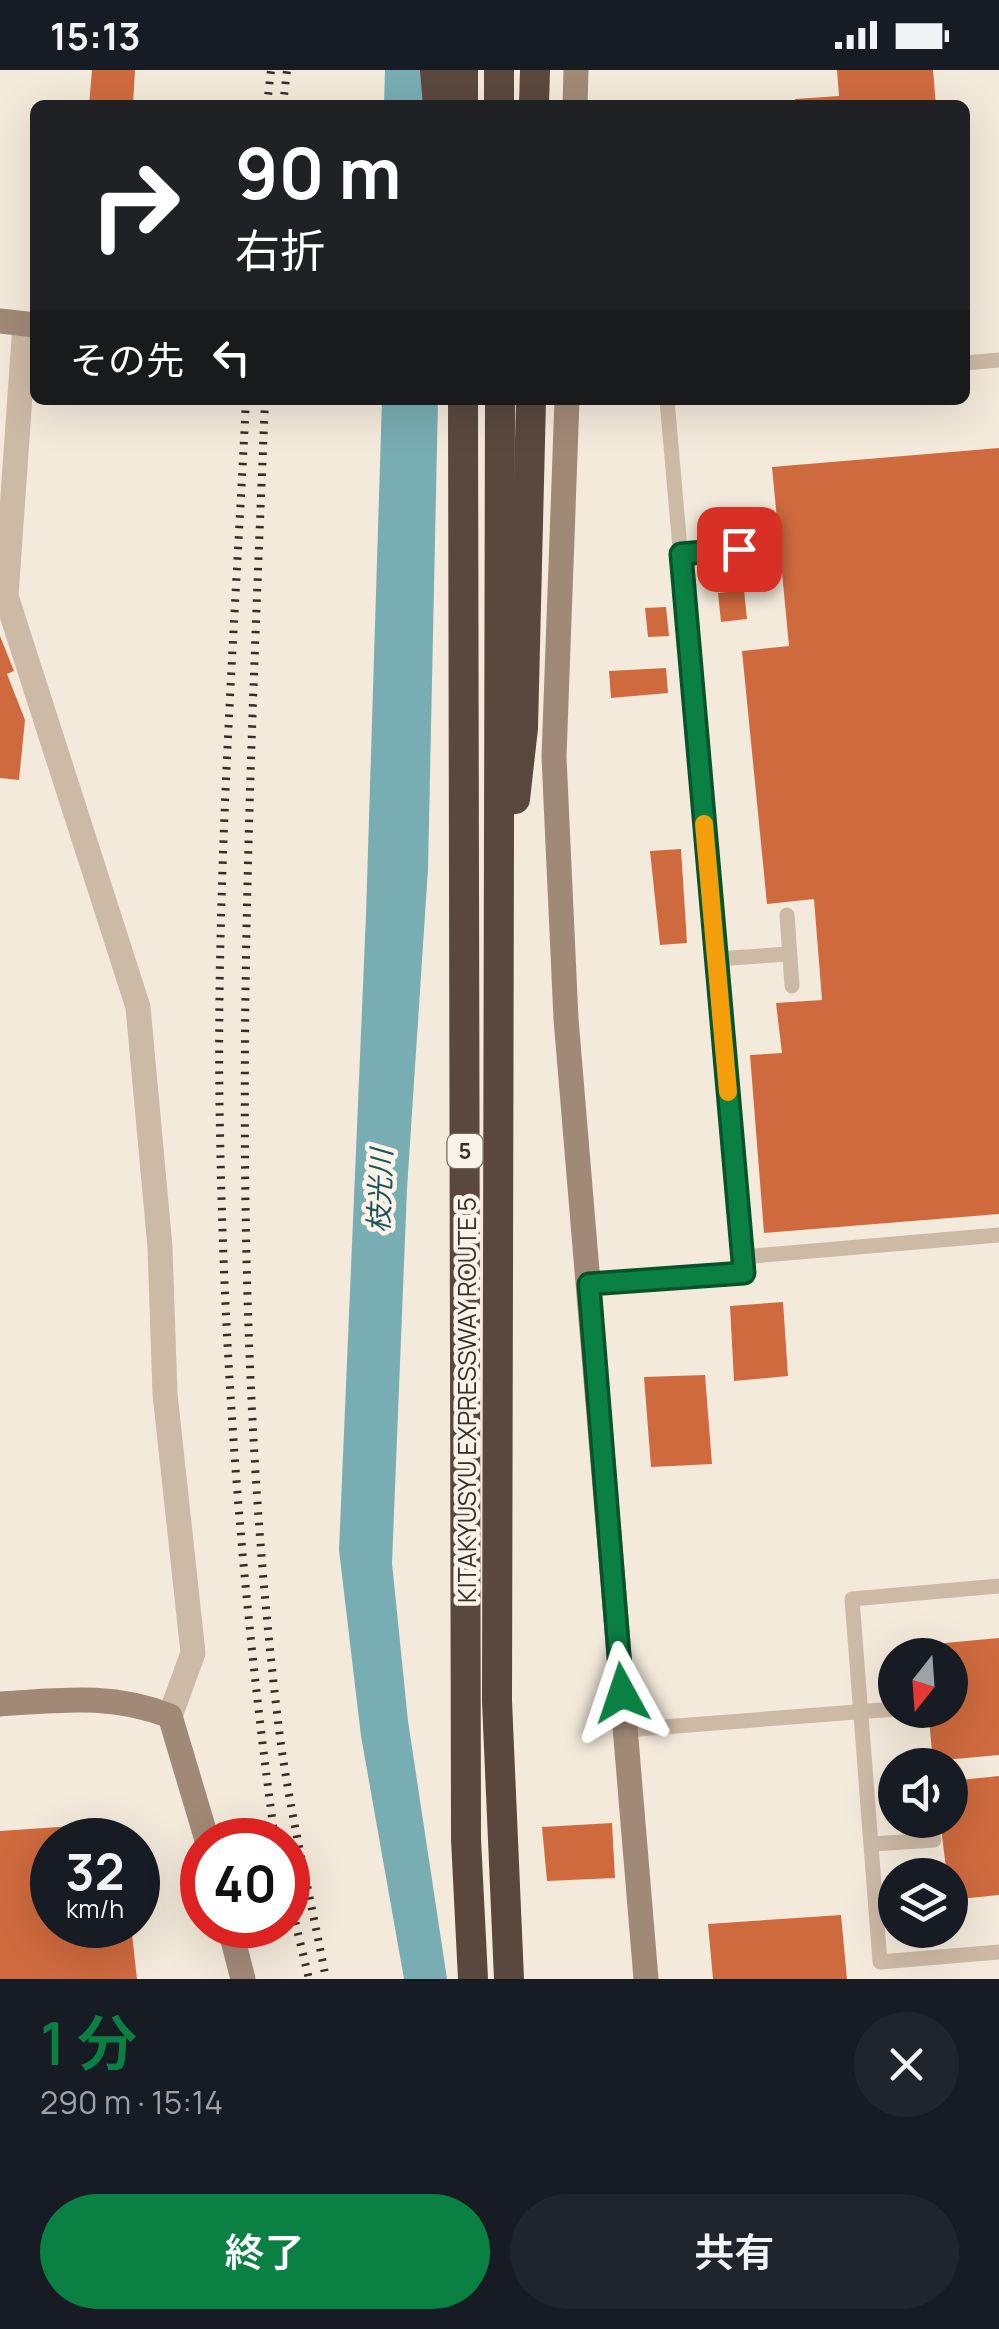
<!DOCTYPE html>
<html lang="ja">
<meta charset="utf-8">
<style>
:root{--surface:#171b24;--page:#20242c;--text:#f1f3f6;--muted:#9ea1a6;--accent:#0b8043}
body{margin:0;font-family:Manrope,"Noto Sans JP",sans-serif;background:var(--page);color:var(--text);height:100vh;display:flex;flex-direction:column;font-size:38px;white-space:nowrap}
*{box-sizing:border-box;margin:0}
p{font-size:32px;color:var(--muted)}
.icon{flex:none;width:55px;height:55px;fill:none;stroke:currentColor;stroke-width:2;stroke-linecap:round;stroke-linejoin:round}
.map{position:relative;height:1909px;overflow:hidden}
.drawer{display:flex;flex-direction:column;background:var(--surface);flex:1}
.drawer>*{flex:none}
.top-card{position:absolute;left:30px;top:30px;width:940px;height:305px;border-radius:15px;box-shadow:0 10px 40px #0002;background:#202124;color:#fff;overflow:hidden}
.needle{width:65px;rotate:197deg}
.tools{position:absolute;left:878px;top:1568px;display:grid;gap:20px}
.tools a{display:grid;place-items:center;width:90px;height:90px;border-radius:50%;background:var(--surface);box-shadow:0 10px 40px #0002;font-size:50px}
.speed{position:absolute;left:30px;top:1748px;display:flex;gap:20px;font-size:50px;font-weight:700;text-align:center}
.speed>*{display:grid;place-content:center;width:130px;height:130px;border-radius:50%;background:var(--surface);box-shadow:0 10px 40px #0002;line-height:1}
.speed small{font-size:25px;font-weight:400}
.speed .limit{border:15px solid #d22;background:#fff;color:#111}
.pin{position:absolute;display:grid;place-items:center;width:85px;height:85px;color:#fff;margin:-42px;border-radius:20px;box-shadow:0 5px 15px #0006}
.me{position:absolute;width:110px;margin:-55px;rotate:355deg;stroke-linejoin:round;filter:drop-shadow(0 0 8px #0008)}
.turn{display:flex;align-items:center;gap:35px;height:210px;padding:0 40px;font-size:45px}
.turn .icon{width:130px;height:130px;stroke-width:2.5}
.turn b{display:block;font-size:70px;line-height:85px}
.then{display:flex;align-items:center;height:95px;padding:0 40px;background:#0003;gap:20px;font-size:38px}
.round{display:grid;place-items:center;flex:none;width:105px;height:105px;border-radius:52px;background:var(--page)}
.headline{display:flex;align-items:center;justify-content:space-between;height:170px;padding:0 40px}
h1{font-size:60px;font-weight:600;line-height:75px;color:var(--accent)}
.primary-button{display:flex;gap:20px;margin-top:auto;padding:20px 40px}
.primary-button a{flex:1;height:115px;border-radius:60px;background:var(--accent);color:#fff;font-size:40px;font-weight:600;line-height:115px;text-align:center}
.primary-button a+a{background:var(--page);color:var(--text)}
.status{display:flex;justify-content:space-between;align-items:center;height:70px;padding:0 50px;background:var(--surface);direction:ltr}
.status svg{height:28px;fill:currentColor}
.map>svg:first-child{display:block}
</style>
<div class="status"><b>15:13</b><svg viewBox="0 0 49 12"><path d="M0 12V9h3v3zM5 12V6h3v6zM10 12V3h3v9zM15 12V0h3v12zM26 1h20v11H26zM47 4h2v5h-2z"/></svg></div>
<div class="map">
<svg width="999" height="1909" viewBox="0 0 999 1909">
<rect width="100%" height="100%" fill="#f4eadb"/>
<g fill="#78adb3">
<polygon points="385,0 440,0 440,35 384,35"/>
<polygon points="382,330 438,330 428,799 407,1119 392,1493 408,1651 447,1909 404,1909 361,1666 339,1480 366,845"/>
</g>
<g fill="#cf6a3e">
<polygon points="92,0 135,0 133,35 89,35"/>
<polygon points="837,0 933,0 936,35 795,35 795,29 839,26"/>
<polygon points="999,378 999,1144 764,1163 750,985 782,983 776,933 822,930 814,829 767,834 742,581 789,576 772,397"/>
<polygon points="744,520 747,549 721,552 718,523"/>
<polygon points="666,537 669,566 648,567 645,538"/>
<polygon points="0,566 14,601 7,604 25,650 19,710 0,708"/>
<polygon points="666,598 668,623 611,628 609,601"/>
<polygon points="681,779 687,873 660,875 650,781"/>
<polygon points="783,1232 788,1306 734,1311 730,1236"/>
<polygon points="705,1305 712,1394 651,1397 644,1307"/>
<polygon points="999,1568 999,1685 933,1691 928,1640 950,1640 950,1585 923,1585 923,1575"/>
<polygon points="999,1706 999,1825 950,1830 940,1750 950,1750 950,1711"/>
<polygon points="612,1753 615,1808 547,1811 542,1757"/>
<polygon points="88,1755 90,1770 52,1770 52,1855 131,1855 137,1909 0,1909 0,1761"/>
<polygon points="841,1845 847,1909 713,1909 708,1854"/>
</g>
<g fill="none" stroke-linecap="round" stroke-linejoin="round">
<g stroke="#cdbaa6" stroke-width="15">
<polyline points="965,293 999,290"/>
<polyline points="667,330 742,1187"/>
<polyline points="681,483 769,477"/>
<polyline points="787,845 792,916"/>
<polyline points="716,889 789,884"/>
<polyline points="589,1214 744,1203 742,1187 999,1165"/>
<polyline points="999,1516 852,1529 880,1892 999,1882"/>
<polyline points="625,1660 895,1639"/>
<polyline points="872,1774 934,1770"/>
</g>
<polyline stroke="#cdbaa6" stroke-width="25" points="25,254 6,526 138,937 160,1177 165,1324 193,1583 170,1646"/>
<g stroke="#a18977" stroke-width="25">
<polyline points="575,35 576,0"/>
<polyline points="0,251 35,255"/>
<polyline points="567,330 554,687 566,949 646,1909"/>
<path d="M0,1634C61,1630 113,1623 170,1646L207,1770"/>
<polyline points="229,1855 243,1909"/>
</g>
<g stroke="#5a483e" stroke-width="30">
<polyline points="435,0 438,35"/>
<polyline points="499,0 499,35"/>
<polyline points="463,35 463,0"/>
<polyline points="534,35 535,0"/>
<polyline points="463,330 466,1769 473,1909"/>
<polyline points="500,330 497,1631 509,1909"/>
<polyline points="515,729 523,658 531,330"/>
</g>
<g stroke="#382e27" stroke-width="8" stroke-dasharray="2.5 8" stroke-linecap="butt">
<polyline points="267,35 271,0"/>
<polyline points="283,35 287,0"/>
<path d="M246,330C234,573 215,819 220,1062C224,1300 243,1535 275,1770"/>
<path d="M265,330C247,770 225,1211 278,1651C288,1737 310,1824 326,1909"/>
<polyline points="288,1822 309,1909"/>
</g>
</g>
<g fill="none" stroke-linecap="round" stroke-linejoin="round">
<g stroke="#07532c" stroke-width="25">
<polyline id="route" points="622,1623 589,1214 744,1203 681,484 739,479"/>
</g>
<use href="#route" stroke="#0b8043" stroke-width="18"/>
<polyline stroke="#f59e0b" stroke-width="18" points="704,754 728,1022"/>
</g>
<g text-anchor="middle" stroke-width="9" stroke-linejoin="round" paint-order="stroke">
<rect fill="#fbf3e8" stroke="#726961" stroke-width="2.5" x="447.5" y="1064" width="35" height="34" rx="8"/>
<g font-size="22" font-weight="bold" fill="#382e27">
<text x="465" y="1089">5</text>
</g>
<g font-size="25" fill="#382e27" stroke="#fbf3e8">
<text transform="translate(467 1330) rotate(-90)" y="9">KITAKYUSYU EXPRESSWAY ROUTE 5</text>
</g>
<g font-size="28" font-style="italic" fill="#19555d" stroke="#fbf3e8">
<text transform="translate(380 1121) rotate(-88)" y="10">枝光川</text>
</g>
</g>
</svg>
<div class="tools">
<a><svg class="needle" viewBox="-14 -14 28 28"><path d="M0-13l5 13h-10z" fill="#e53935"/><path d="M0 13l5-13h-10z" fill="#9ea1a6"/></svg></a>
<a><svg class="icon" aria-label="sound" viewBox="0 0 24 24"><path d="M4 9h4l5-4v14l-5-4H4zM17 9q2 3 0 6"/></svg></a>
<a><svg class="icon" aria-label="layers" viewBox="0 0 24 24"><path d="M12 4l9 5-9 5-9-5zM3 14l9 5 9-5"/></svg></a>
</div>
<div class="speed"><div>32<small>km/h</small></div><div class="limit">40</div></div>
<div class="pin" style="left:739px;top:479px;background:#d93025"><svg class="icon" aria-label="arrive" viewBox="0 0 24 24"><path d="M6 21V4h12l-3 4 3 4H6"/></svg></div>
<svg class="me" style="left:622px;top:1623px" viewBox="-20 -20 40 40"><path d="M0-17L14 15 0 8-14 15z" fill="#0b8043" stroke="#fff" stroke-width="4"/></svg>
<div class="top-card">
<div class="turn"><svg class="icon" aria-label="right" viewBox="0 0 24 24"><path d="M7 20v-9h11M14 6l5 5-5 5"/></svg><div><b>90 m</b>右折</div></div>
<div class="then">その先<svg class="icon" aria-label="left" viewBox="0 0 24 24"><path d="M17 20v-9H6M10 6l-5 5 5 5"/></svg></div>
</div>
</div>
<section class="drawer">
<div class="headline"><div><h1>1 分</h1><p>290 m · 15:14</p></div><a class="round"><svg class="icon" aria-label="close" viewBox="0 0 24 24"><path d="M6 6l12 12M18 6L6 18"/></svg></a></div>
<div class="primary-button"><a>終了</a><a>共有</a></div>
</section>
